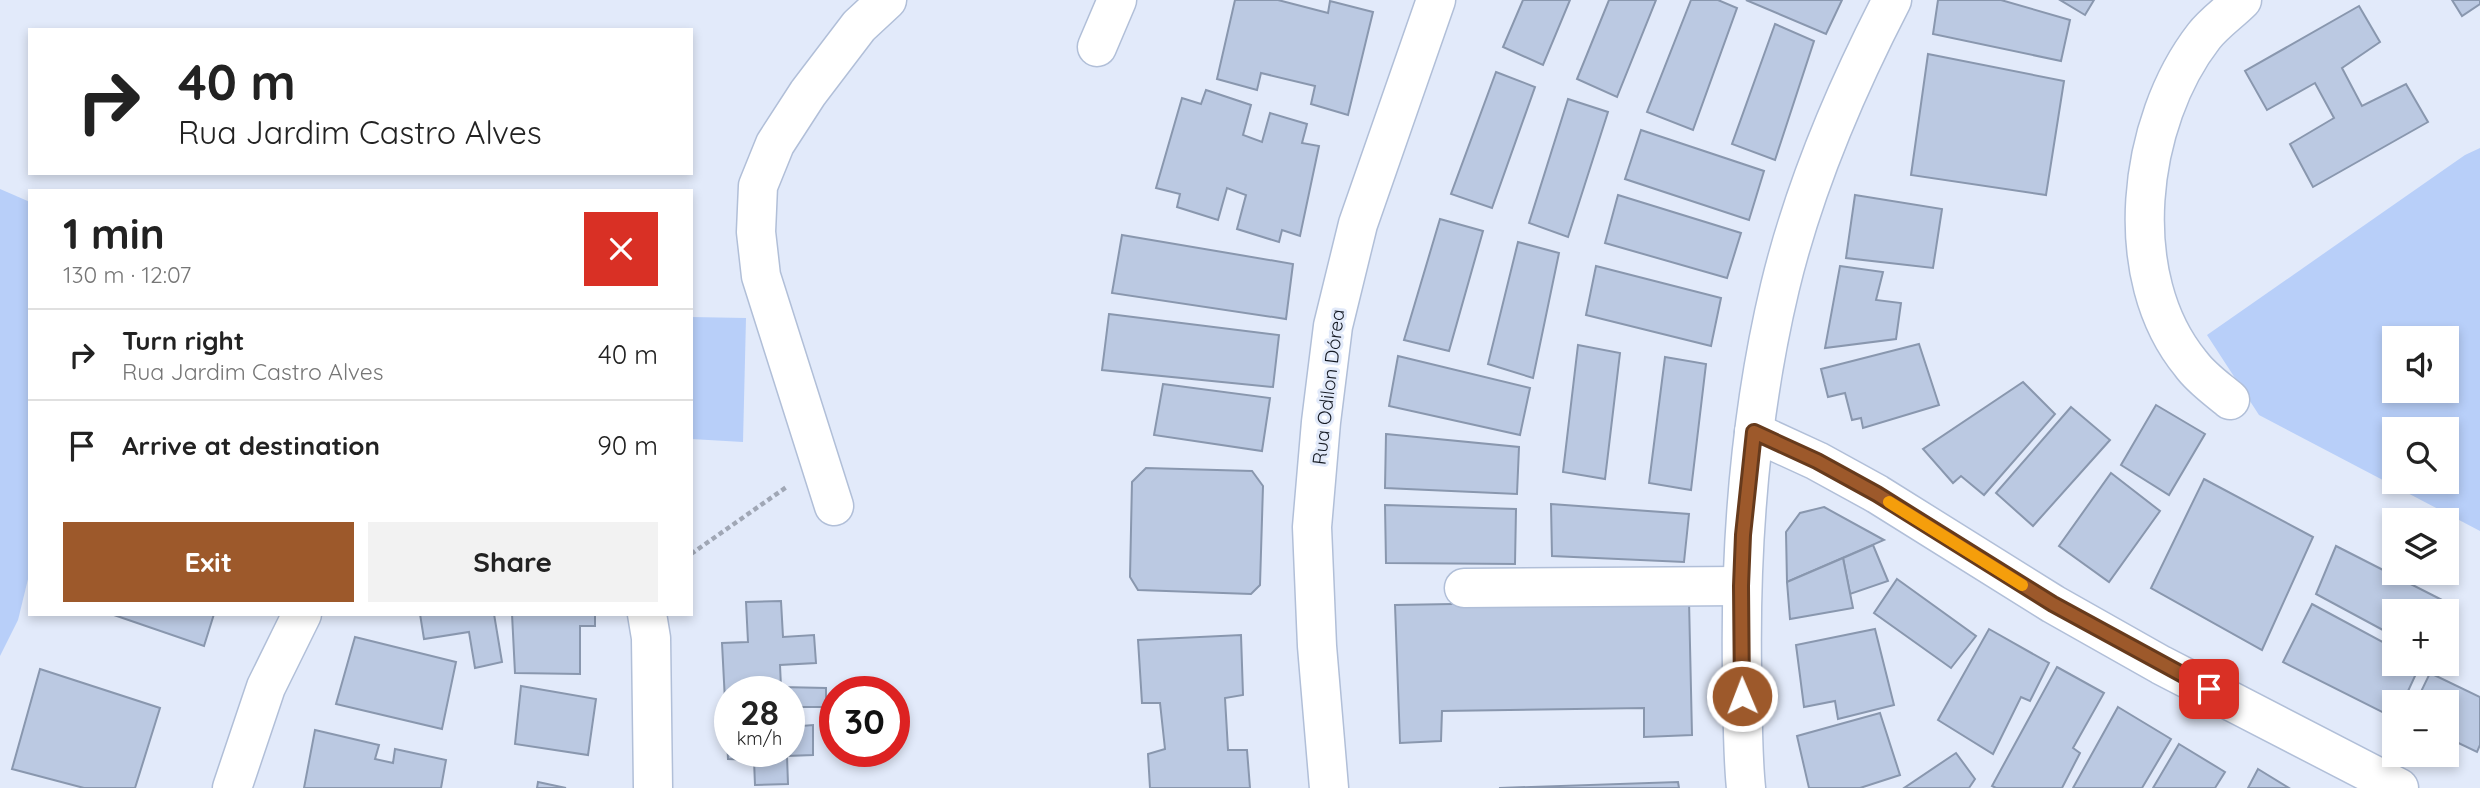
<!DOCTYPE html>
<meta charset="utf-8">
<style>
:root{--surface:#fff;--page:#f2f2f2;--text:#222;--muted:#767676;--line:#e0e0e0;--accent:#9d592b}
body{margin:0;font-family:Quicksand,sans-serif;background:var(--page);color:var(--text);height:100vh;display:flex;flex-direction:column;font-size:26px;white-space:nowrap}
*{box-sizing:border-box;margin:0}
p{font-size:23px;color:var(--muted)}
.icon{flex:none;width:38px;height:38px;fill:none;stroke:currentColor;stroke-width:2;stroke-linecap:round;stroke-linejoin:round}
.map{position:relative;flex:1;overflow:hidden}
.side{position:absolute;left:28px;top:189px;width:665px;height:427px;display:flex;flex-direction:column;background:var(--surface);border-radius:0px;box-shadow:0 4px 10px #0003}
.side>*{flex:none}
.hud{position:absolute;left:28px;top:28px;width:665px;height:147px;border-radius:0px;box-shadow:0 4px 10px #0003;background:#fff;color:var(--text);overflow:hidden}
.tools{position:absolute;left:2382px;top:326px;display:grid;gap:14px}
.tools a{display:grid;place-items:center;width:77px;height:77px;border-radius:0px;background:var(--surface);box-shadow:0 4px 10px #0003;font-size:35px}
.speed{position:absolute;left:714px;top:676px;display:flex;gap:14px;font-size:35px;font-weight:700;text-align:center}
.speed>*{display:grid;place-content:center;width:91px;height:91px;border-radius:50%;background:var(--surface);box-shadow:0 4px 10px #0003;line-height:1}
.speed small{font-size:18px;font-weight:400}
.speed .limit{border:10px solid #d22;background:#fff;color:#111}
.pin{position:absolute;display:grid;place-items:center;width:60px;height:60px;color:#fff;margin:-30px;border-radius:14px;box-shadow:0 4px 10px #0006}
.me{position:absolute;width:77px;margin:-38px;rotate:359deg;stroke-linejoin:round;filter:drop-shadow(0 0 5px #0008)}
.turn{display:flex;align-items:center;gap:24px;height:147px;padding:0 35px;font-size:32px}
.turn .icon{width:91px;height:91px;stroke-width:2.5}
.turn b{display:block;font-size:49px;line-height:60px}
.round{display:grid;place-items:center;flex:none;width:74px;height:74px;border-radius:0px;background:var(--page)}
.head{display:flex;align-items:center;justify-content:space-between;height:119px;padding:0 35px}
h1{font-size:42px;font-weight:700;line-height:52px}
.primary-button{display:flex;gap:14px;margin-top:auto;padding:14px 35px}
.primary-button a{flex:1;height:80px;border-radius:0px;background:var(--accent);color:#fff;font-size:28px;font-weight:700;line-height:80px;text-align:center}
.primary-button a+a{background:var(--page);color:var(--text)}
ul{padding:0;list-style:none}
li{display:flex;align-items:center;gap:21px;height:91px;padding:0 35px;border-top:2px solid var(--line)}
li div{flex:1}
li b{display:block;font-size:26px}
li em{font-style:normal}
.map>svg:first-child{display:block}
</style>
<div class="map">
<svg width="2480" height="788" viewBox="0 0 2480 788">
<rect width="100%" height="100%" fill="#e2eafa"/>
<g fill="#b8cff9" fill-rule="evenodd">
<path d="M2480,148V531L2259,415L2207,335L2465,155ZM2394,338H2446V390H2394ZM2394,429H2446V481H2394Z"/>
<polygon points="0,189 30,202 30,571 18,620 0,656"/>
<polygon points="691,317 746,318 743,442 691,439"/>
</g>
<g fill="#bbc9e2" stroke="#8997ae" stroke-width="2">
<polygon points="1235,0 1278,0 1328,13 1330,1 1373,12 1348,115 1311,104 1315,86 1261,73 1257,90 1217,79"/>
<polygon points="1523,0 1570,0 1543,65 1503,47"/>
<polygon points="1609,0 1656,0 1617,97 1577,79"/>
<polygon points="1691,0 1718,0 1737,8 1693,130 1647,112"/>
<polygon points="1746,0 1842,0 1826,34"/>
<polygon points="1938,0 2001,0 2070,20 2061,61 1933,34"/>
<polygon points="2060,0 2094,0 2085,15"/>
<polygon points="2452,0 2480,0 2480,4 2462,16"/>
<polygon points="2359,6 2380,42 2342,68 2362,106 2406,84 2428,122 2313,187 2290,144 2334,118 2315,83 2267,110 2245,71"/>
<polygon points="1775,24 1814,41 1775,160 1732,144"/>
<polygon points="1928,54 2064,81 2046,195 1911,175"/>
<polygon points="1496,72 1535,87 1492,208 1451,194"/>
<polygon points="1206,90 1251,105 1243,135 1262,142 1270,113 1307,124 1302,143 1319,146 1300,236 1282,230 1279,242 1237,229 1246,195 1227,188 1218,220 1177,207 1180,194 1156,188 1182,98 1201,104"/>
<polygon points="1568,99 1608,112 1568,237 1529,223"/>
<polygon points="1641,130 1764,171 1749,220 1625,179"/>
<polygon points="1618,195 1741,233 1727,278 1605,243"/>
<polygon points="1855,195 1942,209 1933,268 1846,258"/>
<polygon points="1440,219 1483,231 1449,351 1404,340"/>
<polygon points="1122,235 1293,264 1286,319 1112,293"/>
<polygon points="1518,242 1559,253 1533,378 1488,364"/>
<polygon points="1596,266 1721,298 1711,346 1586,315"/>
<polygon points="1840,266 1883,272 1876,300 1901,303 1896,339 1825,348"/>
<polygon points="1109,314 1279,335 1273,387 1102,370"/>
<polygon points="1919,344 1939,405 1863,428 1861,418 1852,420 1845,393 1828,397 1821,369"/>
<polygon points="1578,345 1620,353 1605,479 1563,472"/>
<polygon points="1398,356 1530,388 1520,435 1389,406"/>
<polygon points="1665,357 1706,364 1691,490 1649,483"/>
<polygon points="2023,382 2055,414 1984,495 1961,476 1953,483 1923,449"/>
<polygon points="1163,384 1270,398 1262,451 1154,435"/>
<polygon points="2156,405 2205,434 2169,495 2121,465"/>
<polygon points="2071,407 2110,440 2033,526 1996,493"/>
<polygon points="1386,434 1519,447 1517,494 1385,488"/>
<polygon points="1146,468 1252,471 1263,486 1260,585 1251,594 1138,590 1130,577 1132,482"/>
<polygon points="2111,473 2160,511 2109,582 2059,546"/>
<polygon points="2204,479 2313,537 2262,650 2151,588"/>
<polygon points="1551,504 1689,514 1684,562 1552,556"/>
<polygon points="1385,505 1516,509 1515,564 1386,563"/>
<polygon points="1824,507 1884,540 1787,582 1786,532 1800,513"/>
<polygon points="1873,545 1888,581 1850,594 1843,558"/>
<polygon points="2336,546 2448,603 2444,611 2394,611 2394,636 2316,594"/>
<polygon points="1843,558 1853,608 1790,619 1787,582"/>
<polygon points="1897,579 1976,636 1951,668 1874,613"/>
<polygon points="1689,600 1692,735 1644,737 1644,708 1442,711 1441,741 1400,743 1395,605"/>
<polygon points="781,601 783,637 814,635 816,663 780,665 781,687 826,688 826,707 789,707 789,691 730,691 730,751 789,751 789,727 813,725 813,755 787,756 788,784 755,785 754,760 728,759 722,643 748,642 746,602"/>
<polygon points="2312,604 2394,648 2394,663 2421,663 2403,702 2394,702 2394,718 2283,662"/>
<polygon points="111,614 214,614 204,646"/>
<polygon points="420,614 494,614 502,662 475,668 469,632 424,639"/>
<polygon points="512,614 595,614 595,626 580,626 580,674 515,673"/>
<polygon points="1875,629 1894,705 1838,719 1835,701 1804,707 1796,645"/>
<polygon points="1989,629 2049,663 2030,701 2021,697 1993,754 1938,720"/>
<polygon points="1241,635 1243,695 1225,698 1228,750 1247,750 1250,788 1150,788 1148,754 1165,749 1160,703 1142,703 1138,640"/>
<polygon points="355,637 456,662 442,729 336,704"/>
<polygon points="2057,667 2104,693 2073,748 2080,753 2062,788 1996,788 1992,786"/>
<polygon points="40,669 160,708 135,788 84,788 12,769"/>
<polygon points="2430,673 2480,697 2480,745 2477,752 2446,737 2446,702 2416,702"/>
<polygon points="521,686 596,699 588,755 515,744"/>
<polygon points="2118,707 2171,739 2142,788 2073,788"/>
<polygon points="1880,713 1900,775 1860,788 1809,788 1797,736"/>
<polygon points="315,730 379,745 375,759 393,763 395,749 446,760 441,788 304,788"/>
<polygon points="2179,744 2225,772 2215,788 2153,788"/>
<polygon points="1956,753 1975,779 1969,788 1904,788"/>
<polygon points="2258,769 2289,788 2248,788"/>
<polygon points="538,782 566,788 537,788"/>
<polygon points="1678,782 1679,788 1499,788"/>
</g>
<g fill="none" stroke-linecap="round" stroke-linejoin="round">
<g stroke="#b1bfd8" stroke-width="41">
<g id="minor">
<polyline points="1097,47 1117,0"/>
<path d="M2230,400C2217,389 2201,378 2191,364C2119,277 2137,122 2204,36C2214,23 2230,12 2242,0"/>
<polyline points="1754,432 1817,461 1877,494 2053,604 2161,665 2399,788"/>
<polyline points="834,506 761,276 756,232 758,186 775,144 808,93 859,26 887,0"/>
<polyline points="1464,588 1741,586"/>
<polyline points="647,614 651,638 653,788"/>
<polyline points="232,788 266,687 302,614"/>
<polyline points="1329,788 1317,646 1312,527 1321,422 1333,326 1358,224 1436,0"/>
<path d="M1746,788C1742,749 1743,710 1742,671C1740,542 1750,413 1780,287C1804,187 1845,91 1892,0"/>
</g>
</g>
<polyline stroke="#a0a7b5" stroke-width="4.5" stroke-dasharray="5 3.5" stroke-linecap="butt" points="691,554 788,486"/>
<use href="#minor" stroke="#fff" stroke-width="38"/>
</g>
<g fill="none" stroke-linecap="round" stroke-linejoin="round">
<g stroke="#663a1c" stroke-width="18">
<polyline id="route" points="1742,696 1741,586 1743,535 1754,432 1817,461 1877,494 2053,604 2209,689"/>
</g>
<use href="#route" stroke="#9d592b" stroke-width="12"/>
<polyline stroke="#f59e0b" stroke-width="12" points="1889,502 2022,585"/>
</g>
<g text-anchor="middle" stroke-width="6" stroke-linejoin="round" paint-order="stroke">
<g font-size="19" fill="#141922" stroke="#e2eafa">
<text transform="translate(1328 387) rotate(-83)" y="7">Rua Odilon Dórea</text>
</g>
</g>
</svg>
<div class="tools">
<a><svg class="icon" aria-label="sound" viewBox="0 0 24 24"><path d="M4 9h4l5-4v14l-5-4H4zM17 9q2 3 0 6"/></svg></a>
<a><svg class="icon" aria-label="search" viewBox="0 0 24 24"><circle cx="10" cy="10" r="6"/><path d="M15 15l6 6"/></svg></a>
<a><svg class="icon" aria-label="layers" viewBox="0 0 24 24"><path d="M12 4l9 5-9 5-9-5zM3 14l9 5 9-5"/></svg></a>
<a>+</a>
<a>−</a>
</div>
<div class="speed"><div>28<small>km/h</small></div><div class="limit">30</div></div>
<div class="pin" style="left:2209px;top:689px;background:#d93025"><svg class="icon" aria-label="arrive" viewBox="0 0 24 24"><path d="M6 21V4h12l-3 4 3 4H6"/></svg></div>
<svg class="me" style="left:1742px;top:696px" viewBox="-20 -20 40 40"><circle r="17" fill="#9d592b" stroke="#fff" stroke-width="3"/><path d="M0-11L8 9 0 5-8 9z" fill="#fff"/></svg>
<div class="hud">
<div class="turn"><svg class="icon" aria-label="right" viewBox="0 0 24 24"><path d="M7 20v-9h11M14 6l5 5-5 5"/></svg><div><b>40 m</b>Rua Jardim Castro Alves</div></div>
</div>
<section class="side">
<div class="head"><div><h1>1 min</h1><p>130 m · 12:07</p></div><a class="round" style="background:#d93025;color:#fff"><svg class="icon" aria-label="close" viewBox="0 0 24 24"><path d="M6 6l12 12M18 6L6 18"/></svg></a></div>
<ul>
<li><svg class="icon" aria-label="right" viewBox="0 0 24 24"><path d="M7 20v-9h11M14 6l5 5-5 5"/></svg><div><b>Turn right</b><p>Rua Jardim Castro Alves</p></div><em>40 m</em></li>
<li><svg class="icon" aria-label="arrive" viewBox="0 0 24 24"><path d="M6 21V4h12l-3 4 3 4H6"/></svg><div><b>Arrive at destination</b></div><em>90 m</em></li>
</ul>
<div class="primary-button"><a>Exit</a><a>Share</a></div>
</section>
</div>
